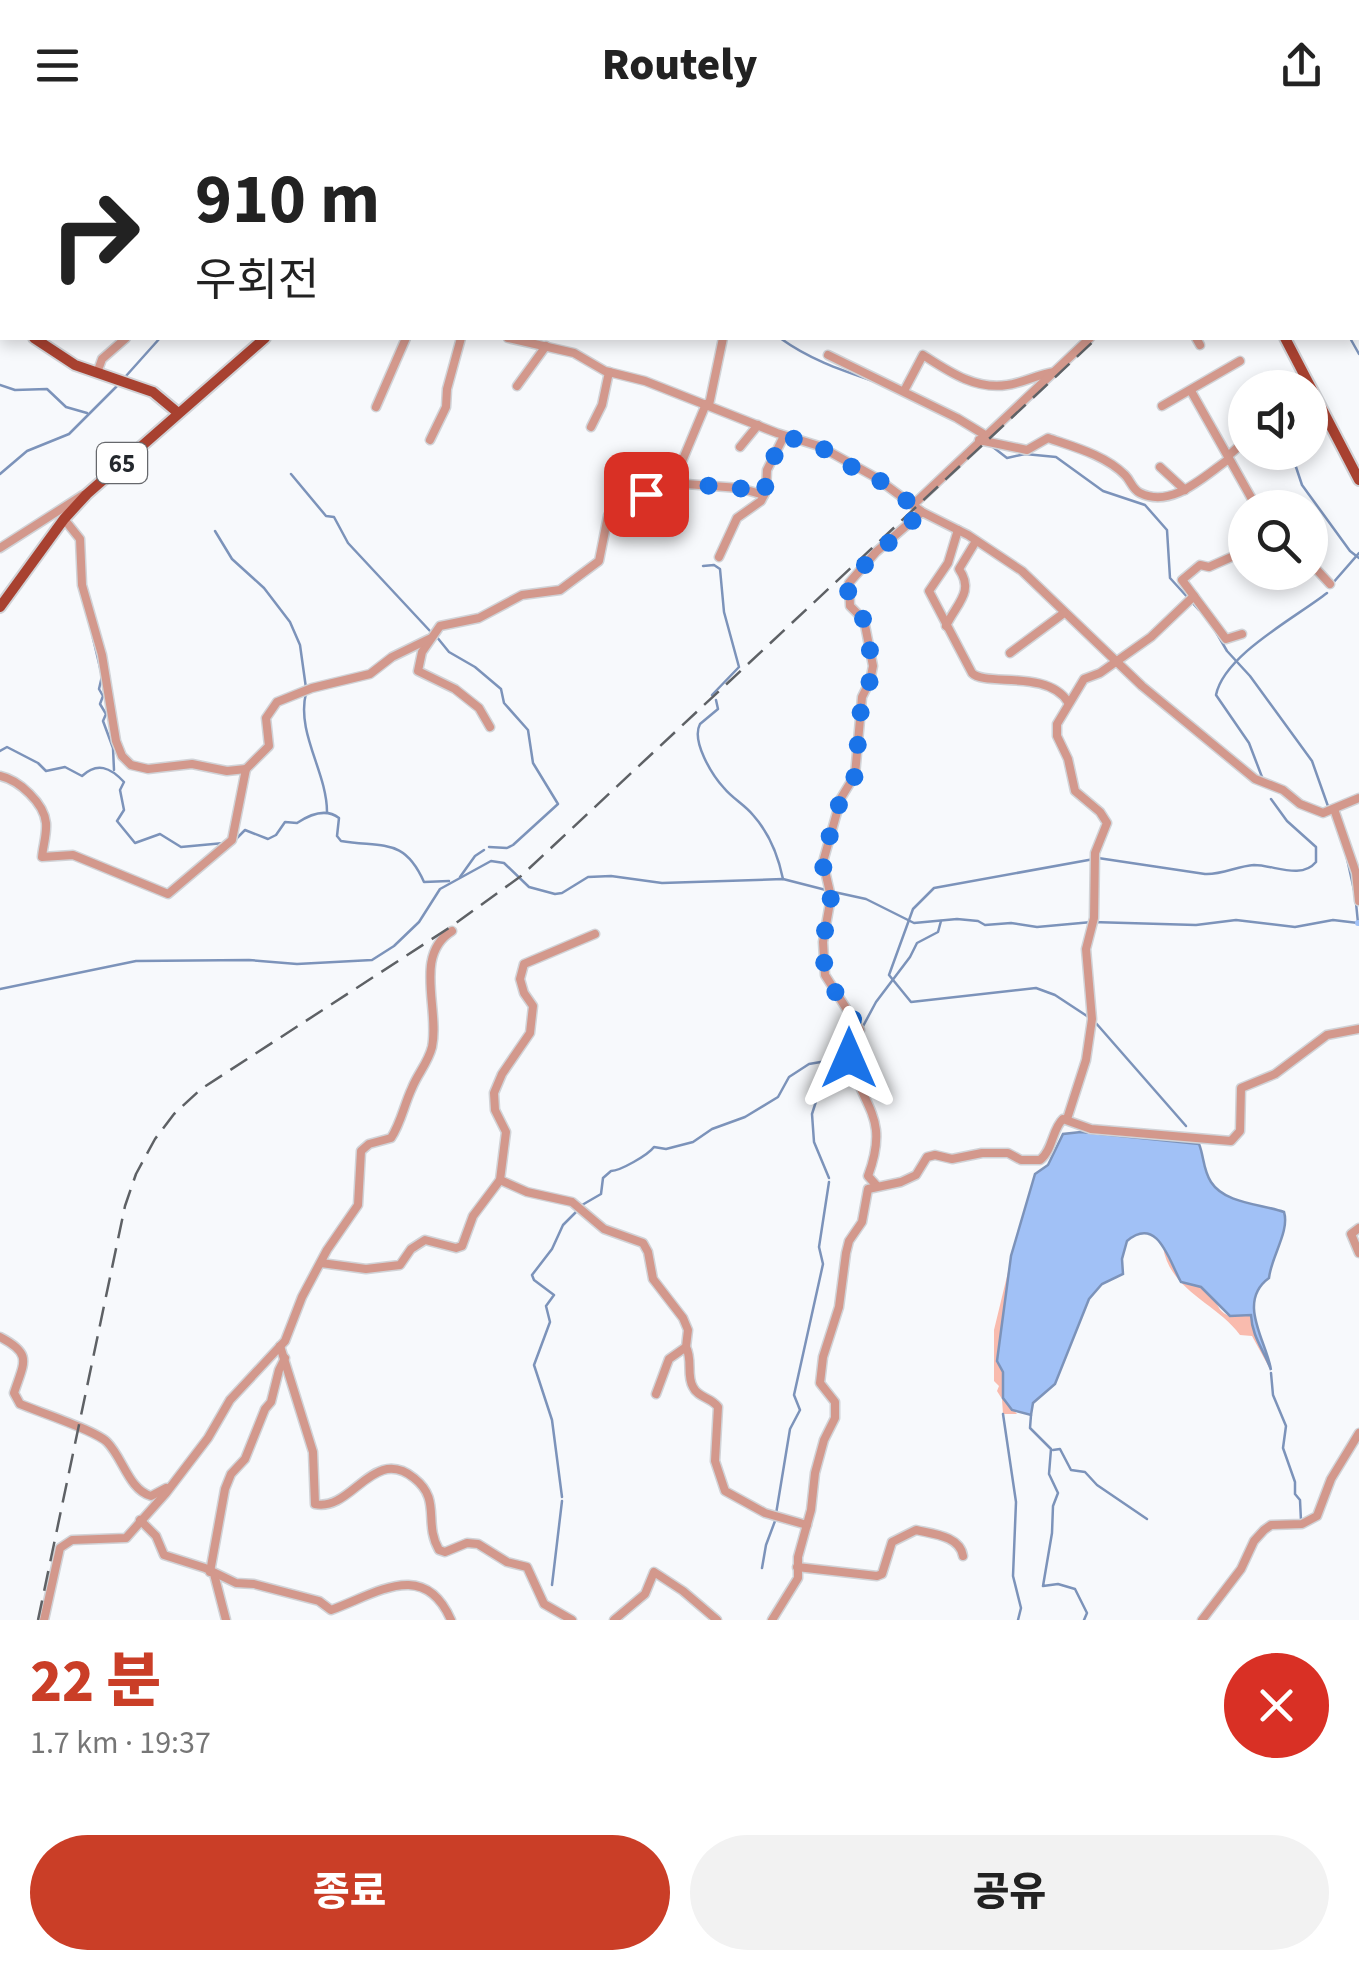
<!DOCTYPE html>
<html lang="ko">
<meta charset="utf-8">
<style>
:root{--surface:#fff;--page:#f2f2f2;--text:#222;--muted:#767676;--accent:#ca3e27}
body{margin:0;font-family:"Source Sans 3","Noto Sans KR",sans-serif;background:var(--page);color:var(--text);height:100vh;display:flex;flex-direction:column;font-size:38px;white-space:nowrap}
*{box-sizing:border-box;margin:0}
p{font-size:32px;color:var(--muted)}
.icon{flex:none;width:55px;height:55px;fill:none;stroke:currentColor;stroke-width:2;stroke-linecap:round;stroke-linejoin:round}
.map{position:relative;height:1490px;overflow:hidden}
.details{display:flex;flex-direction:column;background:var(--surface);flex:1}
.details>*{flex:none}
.banner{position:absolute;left:0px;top:0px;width:1360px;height:210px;box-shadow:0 5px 15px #0003;background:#fff;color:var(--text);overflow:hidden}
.tools{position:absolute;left:1228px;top:240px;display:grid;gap:20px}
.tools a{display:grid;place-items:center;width:100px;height:100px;border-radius:50%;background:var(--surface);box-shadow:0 5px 15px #0003;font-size:50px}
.pin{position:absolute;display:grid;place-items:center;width:85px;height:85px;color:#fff;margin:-42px;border-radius:20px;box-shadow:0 5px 15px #0006}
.me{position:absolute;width:110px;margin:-55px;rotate:0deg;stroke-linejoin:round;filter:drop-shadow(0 0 8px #0008)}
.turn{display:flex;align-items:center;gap:35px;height:210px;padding:0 30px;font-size:45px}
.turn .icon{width:130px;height:130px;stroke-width:2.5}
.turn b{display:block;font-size:70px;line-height:85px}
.round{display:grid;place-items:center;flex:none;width:105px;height:105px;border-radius:52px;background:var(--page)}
.head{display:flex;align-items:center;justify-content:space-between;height:170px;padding:0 30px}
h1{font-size:60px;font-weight:800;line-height:75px;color:var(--accent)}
.cta{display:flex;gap:20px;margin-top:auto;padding:20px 30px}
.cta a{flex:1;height:115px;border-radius:60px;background:var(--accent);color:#fff;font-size:40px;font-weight:800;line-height:115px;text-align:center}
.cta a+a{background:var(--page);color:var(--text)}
header{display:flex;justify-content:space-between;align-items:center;height:130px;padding:0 30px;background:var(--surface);font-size:45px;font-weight:800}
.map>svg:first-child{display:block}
</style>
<header><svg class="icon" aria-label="menu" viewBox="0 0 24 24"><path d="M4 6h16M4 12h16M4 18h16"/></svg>Routely<svg class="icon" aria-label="share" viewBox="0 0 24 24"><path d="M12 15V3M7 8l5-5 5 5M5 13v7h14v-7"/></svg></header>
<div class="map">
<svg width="1359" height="1490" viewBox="0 0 1359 1490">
<rect width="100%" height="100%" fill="#f7f9fc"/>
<g fill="#f9bbae">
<polygon points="1015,1113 997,1231 1003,1241 1003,1268 1017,1284 1003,1284 1002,1269 997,1261 999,1256 994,1251 994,1200"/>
<path d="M1163,1117C1178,1153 1189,1145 1212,1167C1218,1173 1218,1181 1227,1185C1235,1188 1243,1185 1251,1185C1251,1207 1266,1218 1270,1239L1252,1206L1240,1205C1217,1173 1170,1161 1163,1117Z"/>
</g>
<path fill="#a1c1f6" stroke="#7c93ba" stroke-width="2.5" d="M1081,1002L1199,1014C1204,1026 1203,1040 1211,1052C1225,1074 1262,1074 1284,1082C1290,1101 1271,1127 1269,1148C1236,1172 1267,1212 1271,1240C1264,1220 1252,1207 1251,1185L1230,1186L1201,1157L1181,1152C1169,1131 1158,1085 1127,1111L1122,1129L1123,1144L1102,1154L1089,1169L1055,1254L1033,1273L1031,1285L1012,1280L1003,1268V1242L997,1231L1011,1126L1035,1044L1048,1035L1063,1004Z"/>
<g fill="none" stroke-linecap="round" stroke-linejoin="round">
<g stroke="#7c93ba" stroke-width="2.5">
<polyline points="1358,184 1359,183"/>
<path d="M780,208C809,229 838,239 873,251"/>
<polyline points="1350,208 1359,224"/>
<polyline points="126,246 160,208"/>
<polyline points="0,255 15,260 47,259 66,277 87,283"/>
<polyline points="989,314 1007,328 1025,324 1056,327 1103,361 1145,375 1167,400 1170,448 1199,480"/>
<polyline points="1291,322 1302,355 1350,421 1359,428"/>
<polyline points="0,344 27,321 69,304 119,254"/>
<polyline points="291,344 326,386 334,387 348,413 430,501"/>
<polyline points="215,401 232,429 264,458 290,492 300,515 306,558"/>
<polyline points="703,436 714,435 720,439 724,482 739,537 712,565"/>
<polyline points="1332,454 1359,423"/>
<polyline points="1216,502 1227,521 1250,546 1312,631 1329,679"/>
<polyline points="436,506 449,522 475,537 501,559 504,573 528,600 533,633 558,674 513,715 507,718 489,717"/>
<polyline points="93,508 102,546 99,559 103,566 100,574 106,584 103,591 113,618 114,640"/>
<path d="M306,563C296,603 327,642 327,682"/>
<path d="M716,570L718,579L700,594C691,611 712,645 724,658C732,668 745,675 753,685C770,704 778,725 783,749"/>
<path d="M0,621L7,617L38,633L46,641L65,637L82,646C97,632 110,637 124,652L120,660L124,680L117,691L135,713L160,704L181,717L224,713"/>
<path d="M1262,647L1249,613L1216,565C1224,525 1295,488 1327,463"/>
<path d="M232,713L245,700L268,709L276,705L285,692L297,693C309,685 326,678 339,688L337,706L341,711C383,718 404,707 424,752L449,751"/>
<polyline points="1346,724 1354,760"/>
<path d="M1098,728L1205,744C1222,745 1237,736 1254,735C1274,735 1301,750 1316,732V717L1287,691L1271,669"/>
<polyline points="460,747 475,726 484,720"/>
<polyline points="834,762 866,769 914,793 957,789 978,791 985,795 1011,793 1037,797 1092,792 1196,795 1236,790 1295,797 1333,790 1358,793 1356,773"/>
<polyline points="0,859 136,831 249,830 297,834 372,830 394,816 419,792 440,759 491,731 504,733 529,757 555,764 562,763 588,747 611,746 662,753 783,749 826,760"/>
<polyline points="1090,888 1055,865 1036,858 911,872 889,845 913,779 934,758 1094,729"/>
<polyline points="1095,892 1186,996"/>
<polyline points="861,900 876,872 910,827 917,813 938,802 941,791"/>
<polyline points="829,1048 814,1012 812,984 819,962 853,910"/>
<path d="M582,1075L601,1064L603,1048L611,1041C620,1041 648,1025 654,1017L666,1019L693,1012L712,999L745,987L778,967L789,947L809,934L838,929"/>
<polyline points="1271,1243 1273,1265 1286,1296 1283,1318 1295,1352 1295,1364 1300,1370 1301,1391"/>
<polyline points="1003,1284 1016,1372 1013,1446 1021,1478 1018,1490"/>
<polyline points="1031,1285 1030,1298 1051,1319 1049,1344 1058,1363 1053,1376 1052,1403 1043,1456 1058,1454 1075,1459 1087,1483 1084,1490"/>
<polyline points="1053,1320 1060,1319 1071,1340 1085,1342 1097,1355 1147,1389"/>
<polyline points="562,1367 552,1290 534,1235 550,1192 546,1176 554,1165 534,1150 532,1145 552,1119 563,1095 578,1080"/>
<polyline points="776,1384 790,1299 800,1280 794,1265 823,1134 819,1117 829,1052"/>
<polyline points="762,1438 766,1415 775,1391"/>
<polyline points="552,1455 562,1371"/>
</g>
<polyline stroke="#a1c1f6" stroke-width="6" points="1358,793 1359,793"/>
<g stroke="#d1d3d7" stroke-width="11">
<g id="minor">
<polyline points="178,0 179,2"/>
<polyline points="263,0 263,2"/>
<polyline points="322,0 322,2"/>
<polyline points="410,0 414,2"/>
<polyline points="458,0 463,2"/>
<polyline points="736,0 737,2"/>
<polyline points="1140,0 1141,2"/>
<polyline points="1093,1 1095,0"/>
<polyline points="433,2 438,0"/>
<polyline points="813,2 815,0"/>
<polyline points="986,2 989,0"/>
<polyline points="508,208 574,223 605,241 645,251 777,303 819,316 875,347 922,382 968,405 1022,441 1142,556 1255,649 1283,660 1300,674 1323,683 1359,668"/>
<polyline points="1196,208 1200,215"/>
<polyline points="828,225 957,288 985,305"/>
<polyline points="97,243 102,229 126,208"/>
<polyline points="517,256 546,216"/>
<path d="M904,261L923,225C948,241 975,260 1007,255C1023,253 1038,244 1055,242"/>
<polyline points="1191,261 1257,378"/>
<polyline points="709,275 723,208"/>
<polyline points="1162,276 1240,231"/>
<polyline points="376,277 406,208"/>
<polyline points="591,297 602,275 609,242"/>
<polyline points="430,310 446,277 447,259 461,208"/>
<path d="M979,310L1027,320L1048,308C1074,317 1105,325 1125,345C1131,351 1132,359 1140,363C1172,379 1204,346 1229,329"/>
<polyline points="740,317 758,295"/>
<polyline points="1228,326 1245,311"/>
<polyline points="1160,337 1185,360"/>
<polyline points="913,375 1090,208"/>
<polyline points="64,389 80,409 82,455 102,525 116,611 122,626 131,635 148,639 192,634 227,641 246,639"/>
<polyline points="665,394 673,353 706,274"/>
<path d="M958,400L948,433L929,461L972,543C985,557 1047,539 1068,572"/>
<polyline points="0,418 83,365"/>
<polyline points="719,427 737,388 761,371 766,361 767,340 784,306"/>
<polyline points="1310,439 1317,440 1330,454"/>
<path d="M946,496C956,474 975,462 959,439L976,411"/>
<polyline points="1242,504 1226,509 1182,450 1200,435 1209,437 1245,421"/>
<polyline points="1010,523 1064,483"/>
<polyline points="490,597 479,578 455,559 418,541 422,522 440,496 479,488 522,465 560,460 599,431 608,386 615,371 673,353 739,358 764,365"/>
<path d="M0,646C19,650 44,673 46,693C47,704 43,716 42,727L73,725L168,764L232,710L246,639L269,616L266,588L277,572L312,558L370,544L392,527L429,509"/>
<polyline points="1334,679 1356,743 1359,771"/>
<polyline points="1067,989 1086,930 1092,889 1086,819 1094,788 1095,723 1107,693 1100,682 1075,661 1068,629 1057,606 1057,594 1084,549 1100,543 1151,507 1194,466"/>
<polyline points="500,1050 527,1062 572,1072 604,1099 643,1113 648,1122 653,1149 683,1188 688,1200 686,1217 669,1229 656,1264"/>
<path d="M877,1056L868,1046C890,986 863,980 849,926L860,900L825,845L823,812L831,767L823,732L841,668L855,645L862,567L870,551L873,536L864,490L850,476L849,453L876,422L922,382"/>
<polyline points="1359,1098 1351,1104 1359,1123"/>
<polyline points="321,1133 366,1139 400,1135 411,1119 425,1110 456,1118 462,1116 473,1086 500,1050 506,1002 495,980 494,963 502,944 530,903 533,876 524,863 520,849 524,834 595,804"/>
<path d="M0,1207C33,1224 24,1232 14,1263L20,1274C39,1282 95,1300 107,1312C123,1328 129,1360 151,1366L166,1358"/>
<path d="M280,1216L313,1322L315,1374C352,1382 373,1315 414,1348C442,1370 423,1392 439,1420L445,1422L467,1413L478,1414L507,1432L527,1437L544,1474L572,1490"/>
<path d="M686,1217C693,1230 686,1245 693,1257C698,1268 711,1267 718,1277L715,1331L725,1361L765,1383L807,1395"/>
<path d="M140,1390L156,1406L164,1425L205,1438L236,1453L254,1454L319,1471L331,1480C376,1464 424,1428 451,1490"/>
<path d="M797,1437L877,1446L882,1444L892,1412L916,1400C933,1404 960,1406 963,1426"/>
<polyline points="210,1442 225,1359 231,1344 245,1329 265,1279 271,1272 279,1240 285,1228"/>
<polyline points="214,1444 226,1490"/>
<path d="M44,1490L60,1418L72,1410L126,1408L166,1363L208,1308L230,1270L285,1211L302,1167L327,1120L358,1075L361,1021L369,1014L391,1008C401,993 404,975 412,958C418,943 428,933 432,917C440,879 413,825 452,801"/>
<polyline points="614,1490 645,1464 654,1442 683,1461 717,1490"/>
<path d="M772,1490L798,1448V1427L811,1380L815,1343L824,1310L835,1288V1272L820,1253L823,1227L839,1177L846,1123L849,1111L862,1092L868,1059L901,1052L916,1045L927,1027L935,1025L952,1029L982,1023H1008L1021,1030H1040C1053,1020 1052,999 1063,989L1091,999L1231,1011L1240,1001L1241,958L1275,944L1327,905L1359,899"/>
<polyline points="1202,1490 1241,1439 1254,1411 1264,1400 1271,1395 1302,1394 1317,1386 1331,1349 1359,1303"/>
</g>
</g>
<g stroke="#d1d3d7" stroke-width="14">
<g id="major">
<polyline points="1179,0 1181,2"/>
<polyline points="526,2 531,0"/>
<polyline points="0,161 2,167"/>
<polyline points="34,208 75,235 153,262 177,282"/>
<polyline points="1285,208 1359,350"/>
<polyline points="0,477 64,389 87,364 265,208"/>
</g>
</g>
<use href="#minor" stroke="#d3988c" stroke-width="8"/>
<use href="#major" stroke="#a84130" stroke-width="10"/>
<g stroke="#5e6165" stroke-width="2.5" stroke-dasharray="20 10" stroke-linecap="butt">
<polyline points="1259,2 1260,0"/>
<polyline points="38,1490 125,1076 136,1044 155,1009 174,984 201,959 452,796 521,746 1097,208"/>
</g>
</g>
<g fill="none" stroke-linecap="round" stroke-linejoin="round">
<polyline stroke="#1a73e8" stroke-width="18" stroke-dasharray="0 32.4" points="646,364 673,353 739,358 764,365 768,340 784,306 819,316 852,337 875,347 922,382 854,445 848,459 849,471 864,490 873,536 870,551 862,567 855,646 841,668 822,732 831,767 823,812 825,846 860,900 849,928"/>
</g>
<g text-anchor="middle" stroke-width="10" stroke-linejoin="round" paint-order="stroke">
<rect fill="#fff" stroke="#66686c" stroke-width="2.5" x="97" y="313" width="50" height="40" rx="8"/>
<g font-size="25" font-weight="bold" fill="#24282d">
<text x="122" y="342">65</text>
</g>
</g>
</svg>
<div class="tools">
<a><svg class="icon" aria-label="sound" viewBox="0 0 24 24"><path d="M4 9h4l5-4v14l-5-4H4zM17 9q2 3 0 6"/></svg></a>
<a><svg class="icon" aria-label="search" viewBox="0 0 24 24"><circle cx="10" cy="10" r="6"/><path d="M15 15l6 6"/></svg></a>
</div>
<div class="pin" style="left:646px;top:364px;background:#d93025"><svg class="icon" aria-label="arrive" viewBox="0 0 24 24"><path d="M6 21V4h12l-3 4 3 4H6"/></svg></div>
<svg class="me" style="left:849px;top:928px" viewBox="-20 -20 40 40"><path d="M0-17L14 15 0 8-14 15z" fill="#1a73e8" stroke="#fff" stroke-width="4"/></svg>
<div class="banner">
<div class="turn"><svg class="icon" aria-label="right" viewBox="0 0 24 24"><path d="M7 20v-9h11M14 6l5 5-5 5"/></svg><div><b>910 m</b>우회전</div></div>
</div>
</div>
<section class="details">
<div class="head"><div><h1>22 분</h1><p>1.7 km · 19:37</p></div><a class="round" style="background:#d93025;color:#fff"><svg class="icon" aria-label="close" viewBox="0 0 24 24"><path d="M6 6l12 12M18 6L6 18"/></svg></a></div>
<div class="cta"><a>종료</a><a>공유</a></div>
</section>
